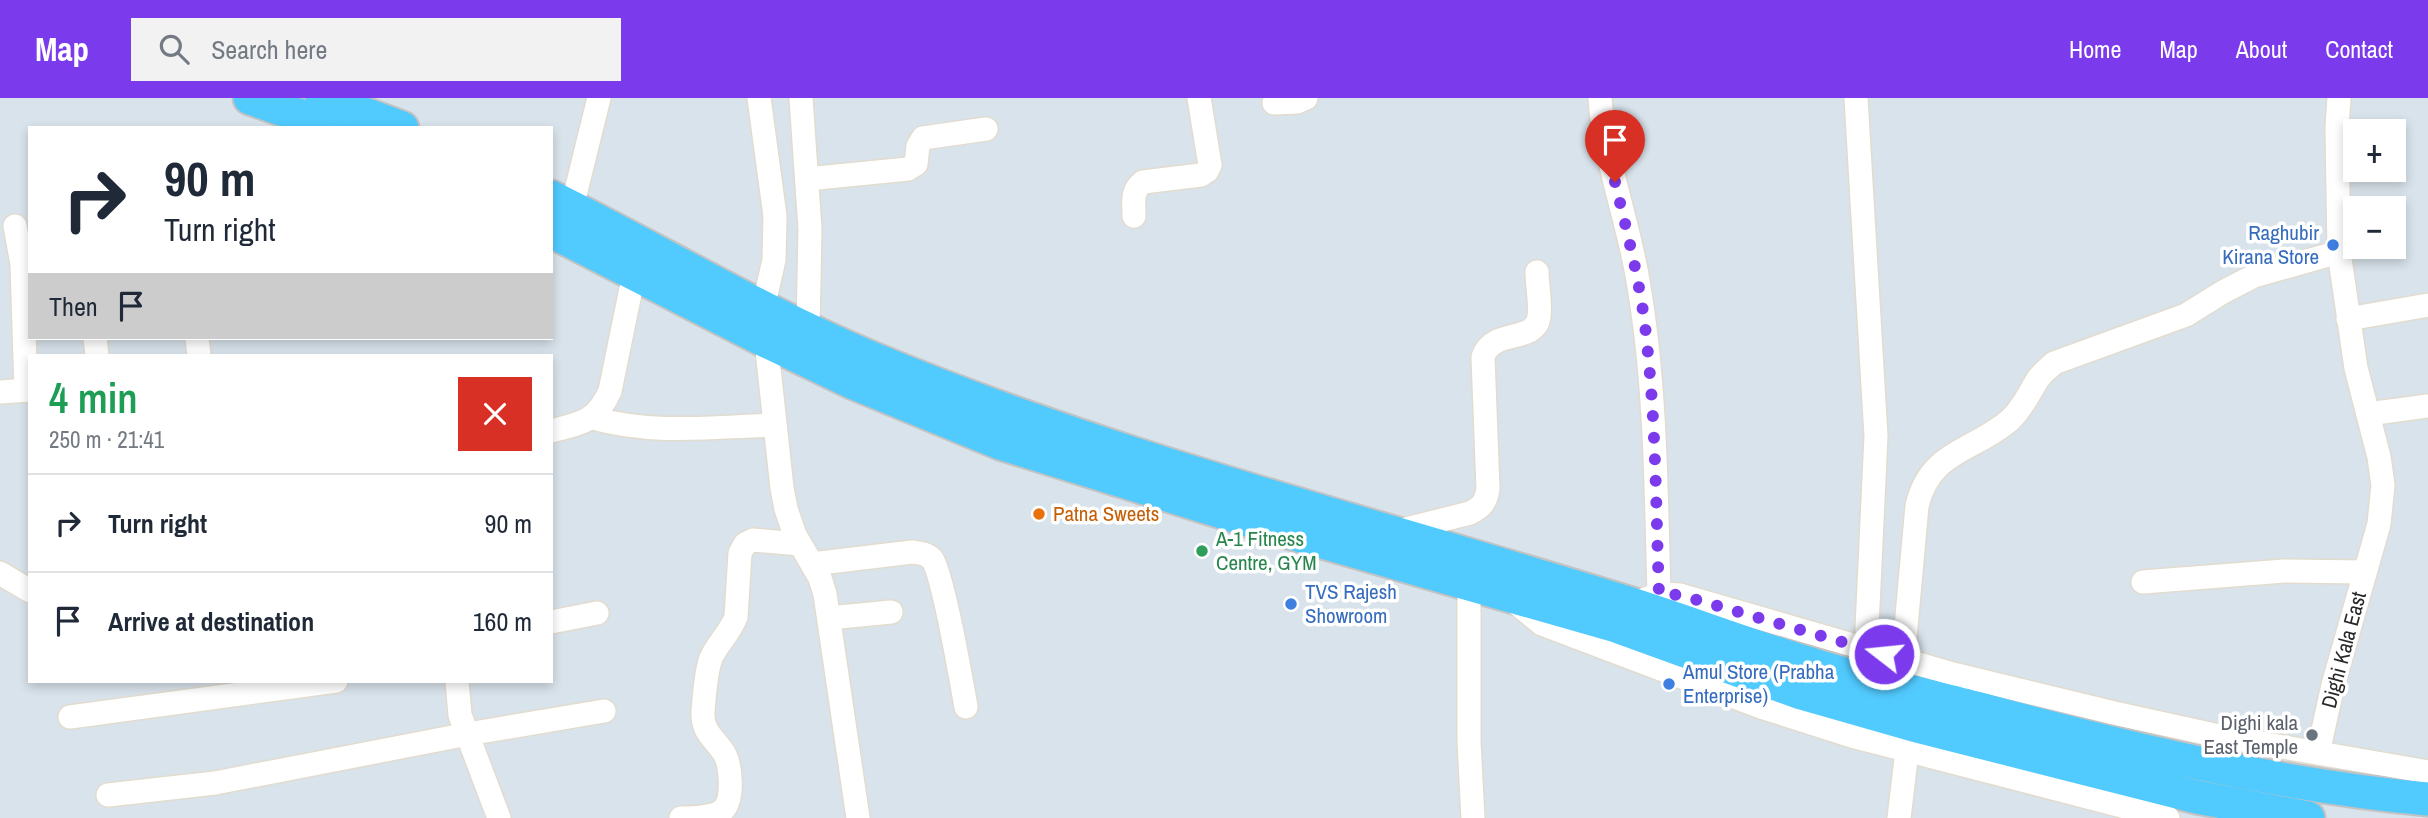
<!DOCTYPE html>
<meta charset="utf-8">
<style>
:root{--surface:#fff;--page:#f2f2f3;--text:#1f2937;--muted:#747a83;--line:#e0e1e3;--accent:#7c3aed}
body{margin:0;font-family:"Archivo Narrow",sans-serif;background:var(--page);color:var(--text);height:100vh;display:flex;flex-direction:column;font-size:26px;white-space:nowrap}
*{box-sizing:border-box;margin:0}
p{font-size:23px;color:var(--muted)}
.icon{flex:none;width:38px;height:38px;fill:none;stroke:currentColor;stroke-width:2;stroke-linecap:round;stroke-linejoin:round}
.map{position:relative;flex:1;overflow:hidden}
.details{position:absolute;left:28px;top:256px;width:525px;height:329px;display:flex;flex-direction:column;background:var(--surface);border-radius:0px;box-shadow:0 4px 10px #0003}
.details>*{flex:none}
.guide{position:absolute;left:28px;top:28px;width:525px;height:214px;border-radius:0px;box-shadow:0 4px 10px #0003;background:#fff;color:var(--text);overflow:hidden}
.controls{position:absolute;left:2343px;top:21px;display:grid;gap:14px}
.controls a{display:grid;place-items:center;width:63px;height:63px;border-radius:0px;background:var(--surface);box-shadow:0 4px 10px #0003;font-size:35px}
.pin{position:absolute;display:grid;place-items:center;width:60px;height:60px;color:#fff;margin:-72px -30px;border-radius:50% 50% 50% 0;rotate:-45deg;box-shadow:0 0 7px #0007}
.pin .icon{rotate:45deg}
.me{position:absolute;width:77px;margin:-38px;rotate:286deg;stroke-linejoin:round;filter:drop-shadow(0 0 5px #0008)}
.turn{display:flex;align-items:center;gap:24px;height:147px;padding:0 21px;font-size:32px}
.turn .icon{width:91px;height:91px;stroke-width:2.5}
.turn b{display:block;font-size:49px;line-height:60px}
.then{display:flex;align-items:center;height:66px;padding:0 21px;background:#0003;gap:14px;font-size:26px}
.round{display:grid;place-items:center;flex:none;width:74px;height:74px;border-radius:0px;background:var(--page)}
.overview{display:flex;align-items:center;justify-content:space-between;height:119px;padding:0 21px}
h1{font-size:42px;font-weight:600;line-height:52px;color:#1e9e55}
ul{padding:0;list-style:none}
li{display:flex;align-items:center;gap:21px;height:98px;padding:0 21px;border-top:2px solid var(--line)}
li div{flex:1}
li b{display:block;font-size:26px}
li em{font-style:normal}
header{display:flex;align-items:center;gap:42px;box-sizing:border-box;height:98px;padding:0 35px;background:var(--accent);color:#fff}
header strong{font-size:33px}
nav{display:flex;gap:38px;margin-inline-start:auto;font-size:24px}
.search{width:490px;height:63px;background:var(--page);display:flex;align-items:center;gap:18px;box-sizing:border-box;padding:0 24px;border-radius:0px;color:var(--muted);font-size:26px}
.map>svg:first-child{display:block}
</style>
<header>
<strong>Map</strong>
<div class="search"><svg class="icon" aria-label="search" viewBox="0 0 24 24"><circle cx="10" cy="10" r="6"/><path d="M15 15l6 6"/></svg>Search here</div>
<nav><a>Home</a><a>Map</a><a>About</a><a>Contact</a></nav>
</header>
<div class="map">
<svg width="2428" height="720" viewBox="0 0 2428 720">
<rect width="100%" height="100%" fill="#d9e3eb"/>
<g fill="none" stroke-linecap="round" stroke-linejoin="round">
<g stroke="#e2dccf" stroke-width="26">
<g id="minor">
<polyline points="759,0 775,118 774,162 763,210"/>
<polyline points="801,0 810,131 808,231"/>
<path d="M1600,0C1604,62 1628,121 1638,183C1656,286 1656,392 1659,496"/>
<polyline points="1856,0 1876,338 1866,551"/>
<polyline points="1274,5 1297,4 1306,0"/>
<polyline points="807,81 908,71 916,66 918,48 923,40 986,31"/>
<polyline points="572,109 599,0"/>
<path d="M1134,118C1134,104 1131,93 1143,84L1201,77L1207,73L1210,67L1199,0"/>
<polyline points="15,128 22,166 26,292"/>
<polyline points="2348,221 2428,207"/>
<polyline points="95,240 97,257"/>
<polyline points="197,240 199,257"/>
<polyline points="766,243 782,390 786,411 795,437 820,480 825,496 858,720"/>
<polyline points="0,294 30,292"/>
<polyline points="2368,316 2428,308"/>
<path d="M593,320C652,337 713,329 775,327"/>
<path d="M551,333C582,325 596,324 610,293L634,176"/>
<path d="M1394,434L1470,415C1482,409 1486,404 1488,391L1483,259C1492,230 1535,246 1539,219C1541,205 1537,188 1537,174"/>
<path d="M812,466L912,454C919,455 926,455 932,461C942,471 962,586 966,609"/>
<polyline points="0,475 30,493"/>
<polyline points="2143,484 2284,473 2365,474"/>
<polyline points="1469,486 1469,644 1473,720"/>
<polyline points="1516,505 1542,526 1761,609 1852,638 2168,720"/>
<polyline points="1631,506 1659,496 1680,497 1953,576 2114,615 2219,638 2428,674"/>
<polyline points="829,520 891,514"/>
<polyline points="551,524 597,515"/>
<path d="M1903,562L1917,408C1930,352 1973,354 2010,322C2023,310 2029,295 2038,281C2042,275 2049,270 2054,265L2186,217L2223,194L2254,178L2339,154"/>
<polyline points="457,583 460,617 499,720"/>
<polyline points="70,619 336,583"/>
<polyline points="2318,655 2333,587 2379,426 2383,387 2379,359 2356,270 2339,154 2337,29 2339,0"/>
<polyline points="108,697 215,685 468,636 604,613"/>
<path d="M681,720C693,720 713,720 723,712C734,701 731,667 724,655C714,640 702,634 703,614C704,600 706,573 711,560C717,546 730,535 736,519L740,455L745,446L753,442L800,446"/>
<polyline points="1899,720 1907,653"/>
</g>
</g>
<g stroke="#c3c3c3" stroke-width="37">
<g id="highway">
<polyline points="250,0 335,30"/>
<polyline points="322,0 402,30"/>
<path d="M551,99C658,152 761,214 871,260C1116,362 1375,426 1628,505C1691,525 1753,549 1817,568C1870,584 1926,597 1980,611C2127,651 2276,687 2428,701"/>
<polyline points="551,133 766,243 854,285 1000,345 1277,431 1616,528 1801,595 1913,627 2197,699 2308,720"/>
</g>
</g>
<use href="#minor" stroke="#fff" stroke-width="23"/>
<use href="#highway" stroke="#51cafe" stroke-width="33"/>
</g>
<g fill="none" stroke-linecap="round" stroke-linejoin="round">
<path stroke="#7c3aed" stroke-width="12" stroke-dasharray="0 21.6" d="M1615,84C1628,138 1642,191 1647,246C1656,329 1656,413 1659,496L1680,497L1884,556"/>
</g>
<g fill="#3f7fe0" stroke="#fff" stroke-width="2.5">
<circle cx="2333" cy="147" r="7"/>
<circle cx="1291" cy="506" r="7"/>
<circle cx="1669" cy="586" r="7"/>
</g>
<circle fill="#e8710a" stroke="#fff" stroke-width="2.5" cx="1039" cy="416" r="7"/>
<circle fill="#2e9e5b" stroke="#fff" stroke-width="2.5" cx="1202" cy="453" r="7"/>
<circle fill="#6b7280" stroke="#fff" stroke-width="2.5" cx="2312" cy="637" r="7"/>
<g text-anchor="middle" stroke-width="7" stroke-linejoin="round" paint-order="stroke">
<g font-size="21" fill="#366cbe" stroke="#fff" text-anchor="start">
<text x="2319" y="142" text-anchor="end">Raghubir<tspan x="2319" dy="24">Kirana Store</tspan></text>
<text x="1305" y="501">TVS Rajesh<tspan x="1305" dy="24">Showroom</tspan></text>
<text x="1683" y="581">Amul Store (Prabha<tspan x="1683" dy="24">Enterprise)</tspan></text>
</g>
<g font-size="21" fill="#c56008" stroke="#fff" text-anchor="start">
<text x="1053" y="423">Patna Sweets</text>
</g>
<g font-size="21" fill="#27864d" stroke="#fff" text-anchor="start">
<text x="1216" y="448">A-1 Fitness<tspan x="1216" dy="24">Centre, GYM</tspan></text>
</g>
<g font-size="21" fill="#282828" stroke="#fff">
<text transform="translate(2344 552) rotate(-75)" y="7">Dighi Kala East</text>
</g>
<g font-size="21" fill="#5b616d" stroke="#fff" text-anchor="end">
<text x="2298" y="632">Dighi kala<tspan x="2298" dy="24">East Temple</tspan></text>
</g>
</g>
</svg>
<div class="controls">
<a>+</a>
<a>−</a>
</div>
<div class="pin" style="left:1615px;top:84px;background:#d93025"><svg class="icon" aria-label="arrive" viewBox="0 0 24 24"><path d="M6 21V4h12l-3 4 3 4H6"/></svg></div>
<svg class="me" style="left:1884px;top:556px" viewBox="-20 -20 40 40"><circle r="17" fill="#7c3aed" stroke="#fff" stroke-width="3"/><path d="M0-11L8 9 0 5-8 9z" fill="#fff"/></svg>
<div class="guide">
<div class="turn"><svg class="icon" aria-label="right" viewBox="0 0 24 24"><path d="M7 20v-9h11M14 6l5 5-5 5"/></svg><div><b>90 m</b>Turn right</div></div>
<div class="then">Then<svg class="icon" aria-label="arrive" viewBox="0 0 24 24"><path d="M6 21V4h12l-3 4 3 4H6"/></svg></div>
</div>
<section class="details">
<div class="overview"><div><h1>4 min</h1><p>250 m · 21:41</p></div><a class="round" style="background:#d93025;color:#fff"><svg class="icon" aria-label="close" viewBox="0 0 24 24"><path d="M6 6l12 12M18 6L6 18"/></svg></a></div>
<ul>
<li><svg class="icon" aria-label="right" viewBox="0 0 24 24"><path d="M7 20v-9h11M14 6l5 5-5 5"/></svg><div><b>Turn right</b></div><em>90 m</em></li>
<li><svg class="icon" aria-label="arrive" viewBox="0 0 24 24"><path d="M6 21V4h12l-3 4 3 4H6"/></svg><div><b>Arrive at destination</b></div><em>160 m</em></li>
</ul>
</section>
</div>
